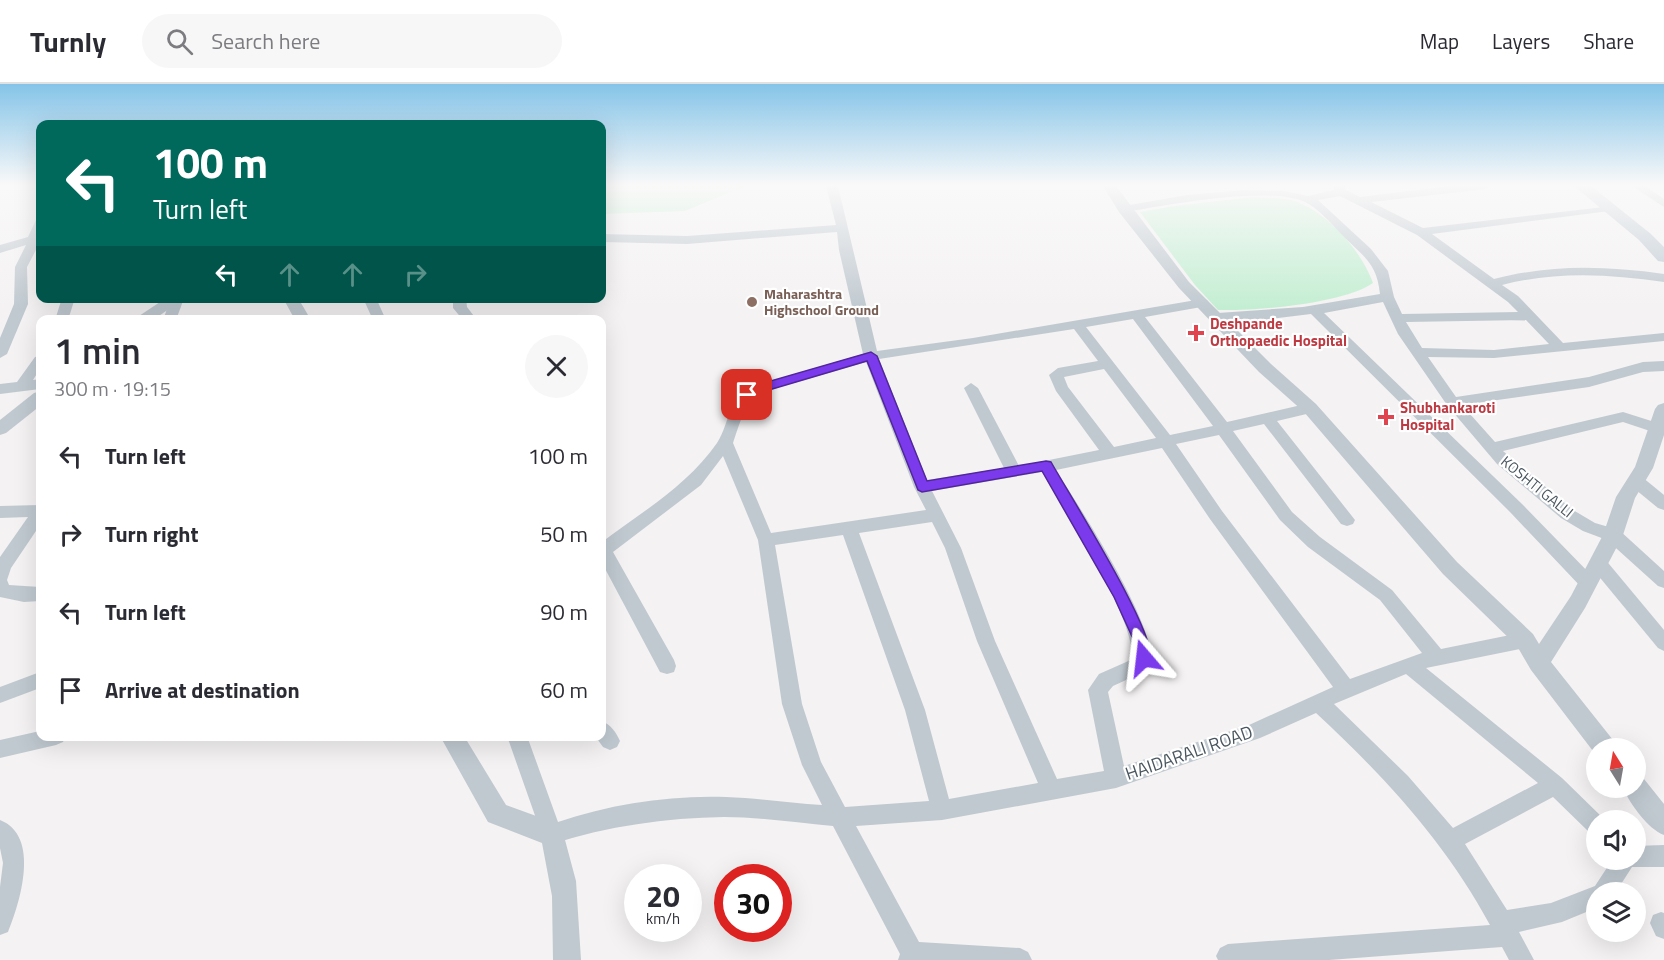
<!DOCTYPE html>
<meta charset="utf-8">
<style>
:root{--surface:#fff;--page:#f7f7f7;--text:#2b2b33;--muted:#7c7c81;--line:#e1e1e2}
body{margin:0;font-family:"Titillium Web",sans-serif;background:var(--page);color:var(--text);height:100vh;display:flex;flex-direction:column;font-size:22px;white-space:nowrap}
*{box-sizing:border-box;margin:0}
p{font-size:20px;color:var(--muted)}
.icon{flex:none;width:33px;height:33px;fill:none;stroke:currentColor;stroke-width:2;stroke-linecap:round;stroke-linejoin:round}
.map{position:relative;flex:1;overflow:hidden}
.drawer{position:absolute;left:36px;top:231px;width:570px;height:426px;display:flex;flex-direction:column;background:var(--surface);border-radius:12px;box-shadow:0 6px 24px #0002}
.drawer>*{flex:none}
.hud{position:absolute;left:36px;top:36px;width:570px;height:183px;border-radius:12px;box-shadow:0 6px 24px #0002;background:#00695c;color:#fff;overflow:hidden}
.needle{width:39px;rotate:349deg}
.tools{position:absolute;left:1586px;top:654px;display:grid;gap:12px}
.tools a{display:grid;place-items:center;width:60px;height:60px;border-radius:50%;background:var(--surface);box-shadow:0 6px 24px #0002;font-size:30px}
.speed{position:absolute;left:624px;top:780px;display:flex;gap:12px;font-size:30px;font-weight:700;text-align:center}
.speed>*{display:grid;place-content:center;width:78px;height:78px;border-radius:50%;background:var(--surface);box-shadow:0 6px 24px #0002;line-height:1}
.speed small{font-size:15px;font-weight:400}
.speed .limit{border:9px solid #d22;background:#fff;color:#111}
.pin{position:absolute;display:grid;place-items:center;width:51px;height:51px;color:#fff;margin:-26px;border-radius:12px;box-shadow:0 3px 9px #0006}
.me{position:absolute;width:66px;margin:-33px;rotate:343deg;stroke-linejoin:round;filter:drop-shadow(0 0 4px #0008)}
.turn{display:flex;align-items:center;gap:21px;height:126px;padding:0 18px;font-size:27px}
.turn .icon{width:78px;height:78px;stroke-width:2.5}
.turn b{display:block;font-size:42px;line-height:51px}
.lanes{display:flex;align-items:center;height:57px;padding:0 18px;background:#0003;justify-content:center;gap:30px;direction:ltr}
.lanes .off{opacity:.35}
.round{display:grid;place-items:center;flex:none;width:63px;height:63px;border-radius:32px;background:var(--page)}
.summary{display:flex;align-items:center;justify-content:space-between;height:102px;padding:0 18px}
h1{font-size:36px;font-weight:600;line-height:45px}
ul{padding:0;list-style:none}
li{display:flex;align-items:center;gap:18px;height:78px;padding:0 18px}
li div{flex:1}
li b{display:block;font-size:22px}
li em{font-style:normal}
header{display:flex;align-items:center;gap:36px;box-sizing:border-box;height:84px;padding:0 30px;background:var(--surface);border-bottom:2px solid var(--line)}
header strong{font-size:28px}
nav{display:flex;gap:33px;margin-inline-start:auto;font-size:21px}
.search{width:420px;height:54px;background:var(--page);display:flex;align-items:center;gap:15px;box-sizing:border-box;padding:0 21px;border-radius:33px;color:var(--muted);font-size:22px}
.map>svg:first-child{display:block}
</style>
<header>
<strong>Turnly</strong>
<div class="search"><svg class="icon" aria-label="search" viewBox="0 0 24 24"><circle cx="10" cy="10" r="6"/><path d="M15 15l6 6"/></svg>Search here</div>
<nav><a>Map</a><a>Layers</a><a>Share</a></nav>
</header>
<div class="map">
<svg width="1664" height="876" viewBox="0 0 1664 876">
<rect width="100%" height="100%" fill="#f4f2f2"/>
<g fill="#c3eed2">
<polygon points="745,102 685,127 602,130 602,102"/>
<path d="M1253,113C1266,114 1282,113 1295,117C1328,129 1361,166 1373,199C1342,220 1256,227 1218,226L1195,201L1140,128L1174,122Z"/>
</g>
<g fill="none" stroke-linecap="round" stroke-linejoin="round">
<g fill="#c0c9d0" fill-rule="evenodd">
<path d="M826,102H838L877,267L973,254L1202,215L1207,216L1209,219L1207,222L1145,233L1227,338L1310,319L1315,320L1317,324L1315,328L1277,337L1355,436L1353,440L1347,442L1341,440L1264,340L1233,347L1292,428L1320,453L1392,506L1441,565L1525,548L1531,551L1534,556L1531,561L1525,564L1426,584L1562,694L1605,736H1596V751L1589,748L1553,713L1465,760L1507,826L1551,819L1595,802L1612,776H1635V762L1664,761V783H1632L1616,808H1596V824L1562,838L1519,848L1534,876H1509L1502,863L1329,876H1218L1216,872L1220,864L1228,860L1490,841C1446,759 1384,692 1316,629L1260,654L1116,704L942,736L856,742L919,858L1020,864L1028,868L1032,876H898L900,870L833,742C797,739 760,733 724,733C665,734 608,742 552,760L544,757L507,652H527L558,738C611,720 670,711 726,713C758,714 790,719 822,721L802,681L782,620L758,456L723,372L701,401L613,468L674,576L676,582L674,588L667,590L660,588L602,479V458C642,428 688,401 717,359C731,337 726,316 753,302L863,270L839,166L837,148L687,160L602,158V150L687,152L836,141ZM1133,235L1213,342L1170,351L1086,243ZM1074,245L1098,277L1058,284L1049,291L1056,307L1099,366L1019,382L978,304L971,299L964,304L1004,384L927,396L879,275ZM866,278L914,403L926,426L771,449L733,359C740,339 744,319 763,308ZM1104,285L1153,350L1156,354L1114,363L1068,303L1064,293ZM1219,351L1280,436L1308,463L1380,516L1422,569L1350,595L1222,427L1176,360ZM1162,364L1210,435L1333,603L1249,641L1124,682L1108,608L1113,602L1150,585C1165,553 1076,418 1056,386ZM1042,388C1068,432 1131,526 1133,575L1099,590L1088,606L1104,687L1057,695L995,557L961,464L932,407ZM932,438L945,464L977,557L1038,699L949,715L925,626L859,449ZM843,451L905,626L929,717L845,723L821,678L802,620L775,461ZM1406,590L1538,699L1453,744L1408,692L1334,620Z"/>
<path d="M1333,102H1344L1346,106L1360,113L1451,102H1491L1486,105L1371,118L1423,144L1613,122V126L1609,127L1432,150L1494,195C1552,180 1606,182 1664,190V198C1609,190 1556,187 1502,201L1518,212L1563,259L1664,249V257L1494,274L1428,273L1456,313L1589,293L1643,278L1664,277V287L1643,288L1589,303L1462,321L1495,358L1623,328L1664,341V349L1659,350L1623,338L1503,367L1573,426L1595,439L1619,446L1664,487V504L1658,502L1607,456L1583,447L1561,434L1497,380L1447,321L1398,250L1383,218L1324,229L1522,420L1594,494L1597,499L1594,504L1588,506L1582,504L1510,428L1311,230L1261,236H1213L1211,233L1218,229L1303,223L1380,210C1377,181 1366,174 1345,154C1333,142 1319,124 1303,117C1262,102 1168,121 1124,128L1118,125L1124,122L1187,111L1245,106L1284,107L1308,112L1334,106ZM1340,112L1417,151L1508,218L1518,228L1402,230L1394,213L1388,187L1371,165L1318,116ZM1526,236L1549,260L1494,266L1422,264L1406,238Z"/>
<polygon points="1632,102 1645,102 1664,115 1664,123"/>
<polygon points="36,136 40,136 40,152 37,164 27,183 28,220 7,270 0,274 0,254 14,220 15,183 26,161 0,169 0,161 28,153"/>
<polygon points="62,214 75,214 68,236 55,236"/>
<polygon points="171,214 181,214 183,217 176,236 163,236"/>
<polygon points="363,214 376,214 386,236 373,236"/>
<polygon points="453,214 466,214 467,223 477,236 463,236 453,224"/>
<polygon points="40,272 40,285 33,296 40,295 40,305 0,310 0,300 17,298 35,273"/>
<polygon points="1636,391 1642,393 1664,411 1664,426 1658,424 1630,401 1628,397 1630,393"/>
<polygon points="40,421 40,441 11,484 7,496 9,501 40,503 40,517 24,518 0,513 0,473 28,433 0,434 0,422"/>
<polygon points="1598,472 1604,474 1664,546 1664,567 1658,564 1592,484 1589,479 1592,474"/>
<polygon points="40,588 40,604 0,619 0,603"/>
<path d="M602,637C611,641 616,648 620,657L617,663L610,666L603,663L595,652H602Z"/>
<polygon points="40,647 40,652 66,652 63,658 56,661 0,674 0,656"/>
<path d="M0,736C41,752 20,819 8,848L0,851V803L3,779L0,764Z"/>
<polygon points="1661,828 1664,829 1664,855 1656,852 1650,839 1653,831"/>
</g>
<g fill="#c0c9d0" fill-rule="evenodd">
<polygon points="1103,102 1116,102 1189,198 1271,280 1316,320 1457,478 1533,550 1539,560 1571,512 1603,451 1616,413 1635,383 1655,325 1658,321 1664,319 1664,351 1653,384 1635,414 1623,451 1585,524 1551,578 1613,656 1617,664 1596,664 1596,671 1531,586 1517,562 1443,490 1304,328 1259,288 1179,204 1119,128"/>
<polygon points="166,214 185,214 153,236 133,236"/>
<polygon points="283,214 298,214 311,236 295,236"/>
<polygon points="40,307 40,322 6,349 0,351 0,336 34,309"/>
<polygon points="440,652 464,652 506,721 561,741 576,797 581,876 553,876 552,812 542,759 488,738"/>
<path d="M1635,692L1644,695L1664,720V751C1648,745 1630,720 1623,704H1635Z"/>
</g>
<polygon fill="#c0cbd4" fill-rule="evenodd" points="1574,102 1591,102 1651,150 1664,163 1664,178 1658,177 1639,156"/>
</g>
<linearGradient id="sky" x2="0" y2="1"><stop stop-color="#85c4e8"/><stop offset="0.45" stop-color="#faf9f9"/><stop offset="1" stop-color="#faf9f9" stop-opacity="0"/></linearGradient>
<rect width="1664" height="225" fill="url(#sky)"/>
<path fill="#7c3aed" stroke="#51269a" stroke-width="1.5" d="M871,268L877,272L927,397L1046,377L1051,378C1067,407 1161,555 1150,578L1144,580L1139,578L1134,557L1114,513L1042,387L922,408L918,406L867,277L762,308L747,315L741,311L753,302Z"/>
<circle fill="#8d6e63" stroke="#fff" stroke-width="2" cx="752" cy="218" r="6"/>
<g fill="#e0444e" stroke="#fff" stroke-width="2">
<path d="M1193 240h6v6h6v6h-6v6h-6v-6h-6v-6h6z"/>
<path d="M1383 324h6v6h6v6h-6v6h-6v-6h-6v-6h6z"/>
</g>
<g text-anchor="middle" stroke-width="4.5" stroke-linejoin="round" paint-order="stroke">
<g font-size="14" font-weight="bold" fill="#785e54" stroke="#fff" text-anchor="start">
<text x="764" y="215">Maharashtra<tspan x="764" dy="16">Highschool Ground</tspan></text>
</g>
<g font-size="15" font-weight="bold" fill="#be3a42" stroke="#fff" text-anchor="start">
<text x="1210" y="245">Deshpande<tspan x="1210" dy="17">Orthopaedic Hospital</tspan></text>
<text x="1400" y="329">Shubhankaroti<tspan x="1400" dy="17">Hospital</tspan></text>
</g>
<g font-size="15" fill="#4a565f" stroke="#fff">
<text transform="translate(1537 403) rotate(39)" y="5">KOSHTI GALLI</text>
</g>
<g font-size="18" fill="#4a565f" stroke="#fff">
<text transform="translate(1189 669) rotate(-19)" y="6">HAIDARALI ROAD</text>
</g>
</g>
</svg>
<div class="tools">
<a><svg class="needle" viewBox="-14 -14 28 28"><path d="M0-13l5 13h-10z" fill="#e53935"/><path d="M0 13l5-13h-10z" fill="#7c7c81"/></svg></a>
<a><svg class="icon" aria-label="sound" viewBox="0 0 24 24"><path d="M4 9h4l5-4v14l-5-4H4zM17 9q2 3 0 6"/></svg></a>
<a><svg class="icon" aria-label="layers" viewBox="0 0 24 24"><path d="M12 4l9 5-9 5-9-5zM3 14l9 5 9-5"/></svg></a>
</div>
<div class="speed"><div>20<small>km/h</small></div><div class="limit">30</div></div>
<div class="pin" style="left:747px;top:311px;background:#d93025"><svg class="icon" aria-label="arrive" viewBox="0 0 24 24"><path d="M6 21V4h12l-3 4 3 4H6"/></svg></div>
<svg class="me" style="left:1144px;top:574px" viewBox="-20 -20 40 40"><path d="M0-17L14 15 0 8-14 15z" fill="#7c3aed" stroke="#fff" stroke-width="4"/></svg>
<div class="hud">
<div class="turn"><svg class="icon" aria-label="left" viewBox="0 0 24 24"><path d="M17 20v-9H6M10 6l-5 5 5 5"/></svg><div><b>100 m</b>Turn left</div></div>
<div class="lanes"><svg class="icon" aria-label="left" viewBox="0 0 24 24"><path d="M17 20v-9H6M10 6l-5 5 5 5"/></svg><svg class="icon off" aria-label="ahead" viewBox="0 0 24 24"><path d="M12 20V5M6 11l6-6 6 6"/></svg><svg class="icon off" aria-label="ahead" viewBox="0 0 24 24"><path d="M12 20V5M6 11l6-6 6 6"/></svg><svg class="icon off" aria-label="right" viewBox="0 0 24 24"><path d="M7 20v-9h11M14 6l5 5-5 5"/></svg></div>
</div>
<section class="drawer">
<div class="summary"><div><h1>1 min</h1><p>300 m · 19:15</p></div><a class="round"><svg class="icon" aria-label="close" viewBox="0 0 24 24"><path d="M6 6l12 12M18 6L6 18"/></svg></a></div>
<ul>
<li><svg class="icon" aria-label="left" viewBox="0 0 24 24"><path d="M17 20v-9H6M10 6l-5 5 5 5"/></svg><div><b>Turn left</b></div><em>100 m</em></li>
<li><svg class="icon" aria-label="right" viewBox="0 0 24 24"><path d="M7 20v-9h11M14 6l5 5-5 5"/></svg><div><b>Turn right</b></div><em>50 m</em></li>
<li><svg class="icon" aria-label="left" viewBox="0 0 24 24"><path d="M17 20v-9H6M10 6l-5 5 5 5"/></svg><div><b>Turn left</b></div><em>90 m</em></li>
<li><svg class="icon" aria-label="arrive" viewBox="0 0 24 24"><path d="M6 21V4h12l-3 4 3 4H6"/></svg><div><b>Arrive at destination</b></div><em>60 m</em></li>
</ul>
</section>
</div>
